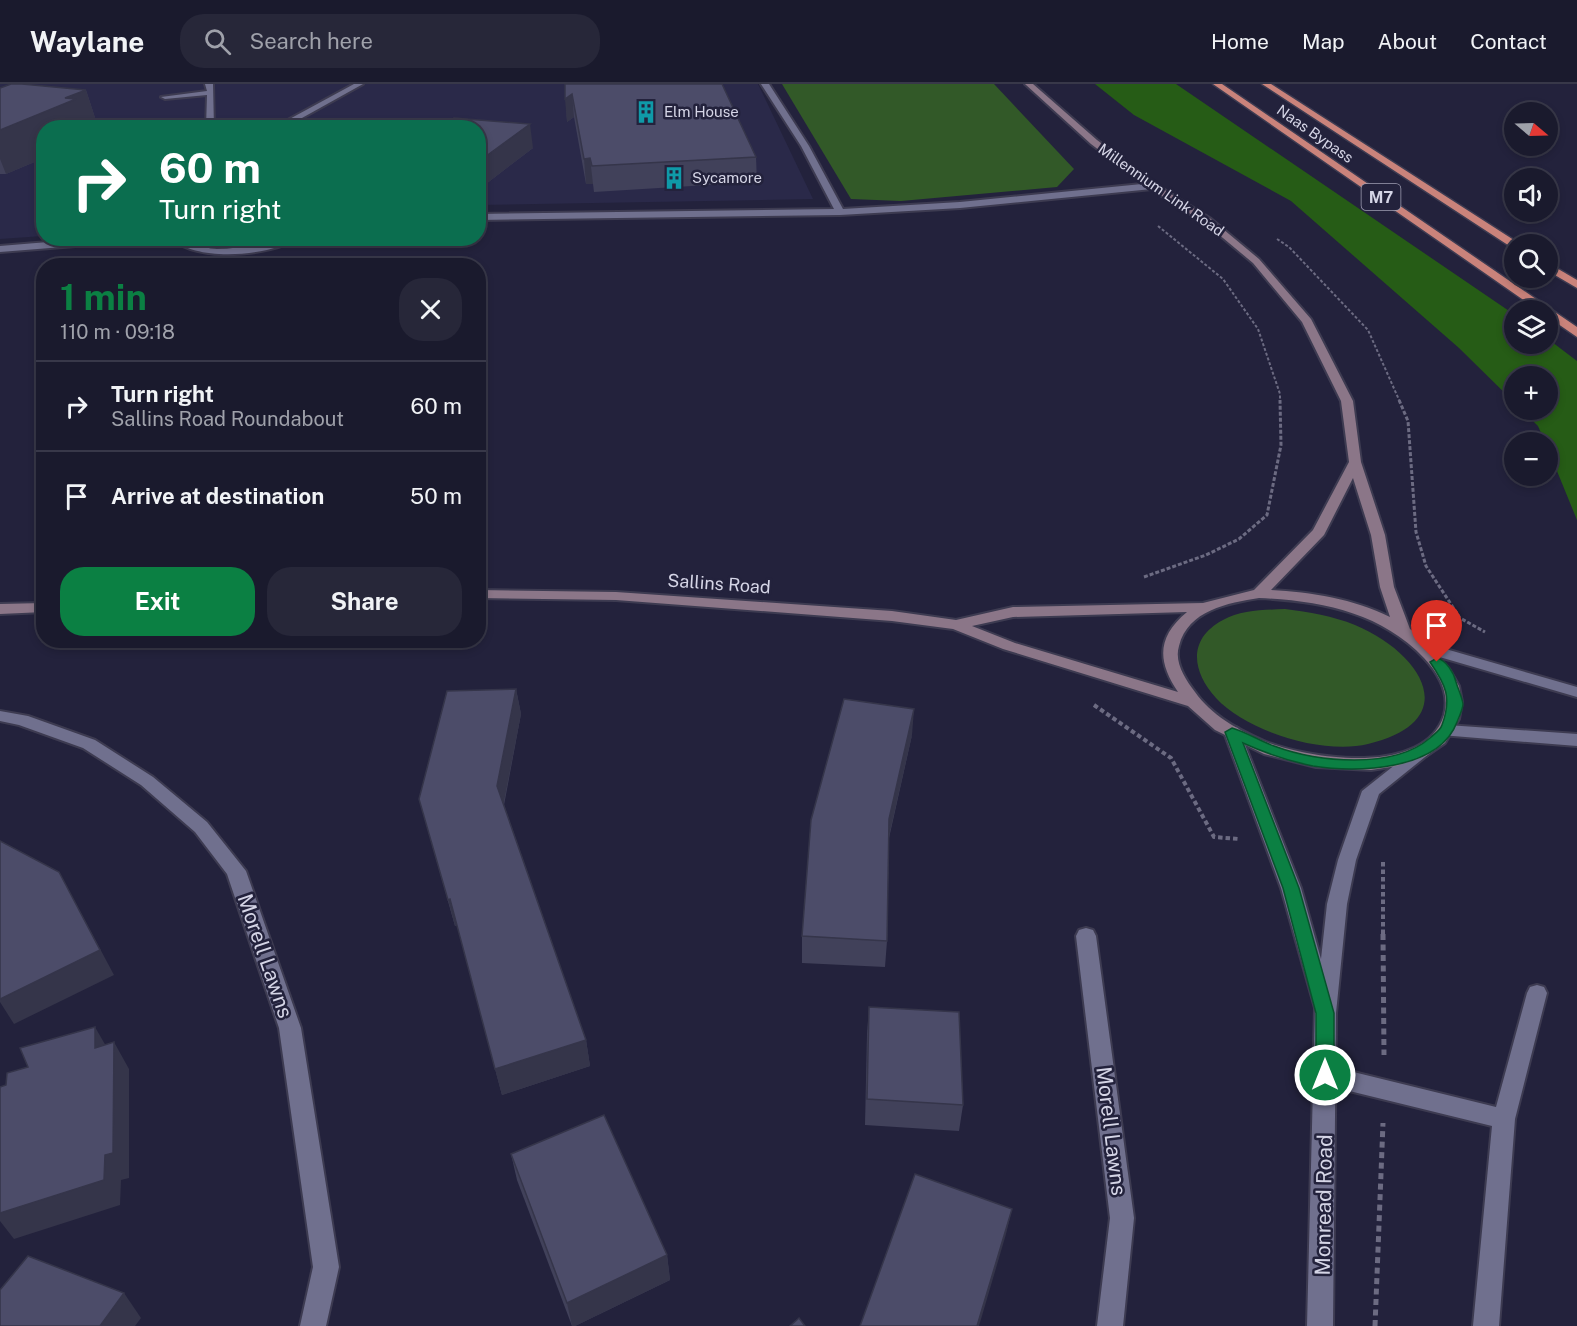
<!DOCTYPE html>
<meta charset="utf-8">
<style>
:root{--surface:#1a1a2d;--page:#272739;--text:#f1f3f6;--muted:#9fa1aa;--line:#383849;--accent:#0b8043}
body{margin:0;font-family:"Public Sans",sans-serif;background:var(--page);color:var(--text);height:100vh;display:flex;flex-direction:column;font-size:22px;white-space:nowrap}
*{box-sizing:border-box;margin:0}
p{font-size:20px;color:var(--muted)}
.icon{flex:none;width:33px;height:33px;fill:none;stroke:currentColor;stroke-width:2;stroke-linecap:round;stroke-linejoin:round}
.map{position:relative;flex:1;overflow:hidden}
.details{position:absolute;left:36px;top:174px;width:450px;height:390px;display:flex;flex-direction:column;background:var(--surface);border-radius:24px;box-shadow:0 3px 9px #0003,0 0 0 2px var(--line)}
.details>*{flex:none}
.top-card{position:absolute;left:36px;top:36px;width:450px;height:126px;border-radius:24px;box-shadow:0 3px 9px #0003,0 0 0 2px var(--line);background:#0b6e4f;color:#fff;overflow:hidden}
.needle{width:39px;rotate:109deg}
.buttons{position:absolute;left:1504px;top:18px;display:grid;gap:12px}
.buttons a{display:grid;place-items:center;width:54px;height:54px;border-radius:50%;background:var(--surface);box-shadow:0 3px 9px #0003,0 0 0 2px var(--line);font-size:30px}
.pin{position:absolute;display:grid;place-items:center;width:51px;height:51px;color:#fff;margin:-62px -26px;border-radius:50% 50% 50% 0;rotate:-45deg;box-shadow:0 0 6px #0007}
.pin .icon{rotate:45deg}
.me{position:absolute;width:66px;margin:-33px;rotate:0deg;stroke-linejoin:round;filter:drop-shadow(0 0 4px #0008)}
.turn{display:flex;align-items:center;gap:21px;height:126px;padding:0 24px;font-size:27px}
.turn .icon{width:78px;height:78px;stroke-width:2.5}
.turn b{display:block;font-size:42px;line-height:51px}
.round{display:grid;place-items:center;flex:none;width:63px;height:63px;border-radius:24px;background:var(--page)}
.head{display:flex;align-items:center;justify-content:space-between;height:102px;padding:0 24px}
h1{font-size:36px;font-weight:700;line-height:45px;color:var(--accent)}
.action{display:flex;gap:12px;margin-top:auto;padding:12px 24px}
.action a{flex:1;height:69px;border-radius:24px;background:var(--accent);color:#fff;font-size:24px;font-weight:700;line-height:69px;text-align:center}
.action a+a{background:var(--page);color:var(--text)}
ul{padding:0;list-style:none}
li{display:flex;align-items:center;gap:18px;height:90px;padding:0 24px;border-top:2px solid var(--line)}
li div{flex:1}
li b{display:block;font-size:22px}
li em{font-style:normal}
header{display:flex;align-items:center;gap:36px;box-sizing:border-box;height:84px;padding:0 30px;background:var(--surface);border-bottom:2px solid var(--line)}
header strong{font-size:28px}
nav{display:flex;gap:33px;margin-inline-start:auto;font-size:21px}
.search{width:420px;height:54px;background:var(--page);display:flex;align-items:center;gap:15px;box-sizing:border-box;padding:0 21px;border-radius:24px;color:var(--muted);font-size:22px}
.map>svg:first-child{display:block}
</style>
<header>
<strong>Waylane</strong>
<div class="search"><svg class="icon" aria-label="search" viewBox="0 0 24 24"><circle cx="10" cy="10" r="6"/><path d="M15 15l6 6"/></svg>Search here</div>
<nav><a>Home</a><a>Map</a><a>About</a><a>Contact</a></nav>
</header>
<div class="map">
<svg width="1577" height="1242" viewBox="0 0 1577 1242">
<rect width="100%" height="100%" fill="#23223c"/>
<polygon fill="#2a2949" points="0,0 758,0 813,115 479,121 478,44 44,44 43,152 0,155"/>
<g fill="#325928">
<polygon points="782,0 994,0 1074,85 1057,103 901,117 851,115"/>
<path d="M1285,525C1309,528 1333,532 1355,541C1422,569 1465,637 1368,660C1324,671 1247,648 1216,614C1192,588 1187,555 1223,536C1241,526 1264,526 1285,525Z"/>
</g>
<polygon fill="#265c16" points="1095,0 1176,0 1515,231 1515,260 1548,260 1548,255 1577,277 1577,436 1548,365 1548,358 1545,358 1538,342 1522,326 1548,326 1548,292 1515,292 1515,319 1459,264 1291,117 1134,31"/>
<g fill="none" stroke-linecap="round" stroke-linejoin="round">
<g stroke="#3d3b51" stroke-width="4">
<g id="service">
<polygon points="205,0 213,0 214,44 206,44 207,11 165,15 161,13 207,7"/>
<polygon points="354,0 363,0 284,44 273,44"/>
<polygon points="761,0 769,0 809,62 843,125 960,118 1152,99 1156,102 1152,105 960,124 840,131 478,136 478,130 834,125 801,62"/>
<polygon points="96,154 142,154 138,157 0,168 0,162"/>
<path d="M172,154C187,154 200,165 217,165C245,165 271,154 298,154C271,172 196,179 172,154Z"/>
</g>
</g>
<g stroke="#3d3b51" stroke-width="4">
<g id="minor">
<polygon points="0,627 28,632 95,656 153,693 207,738 246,787 301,944 339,1183 326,1242 300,1242 313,1183 279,944 227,790 195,748 141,701 83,664 19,641 0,637"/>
<polygon points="1086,844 1093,846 1096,852 1134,1134 1123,1242 1097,1242 1110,1134 1076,852 1079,846"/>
<polygon points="1537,901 1544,903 1547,909 1515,1035 1499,1242 1473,1242 1492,1042 1325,1001 1317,998 1314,991 1317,984 1325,981 1496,1023 1527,909 1530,903"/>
</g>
</g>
<g stroke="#3d3b51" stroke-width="4">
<g id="tertiary">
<polygon points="1425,559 1577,603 1577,613 1419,567 1417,564 1419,561"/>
<polygon points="1447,641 1577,650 1577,662 1441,651 1439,647 1441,643"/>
<polygon points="1232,642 1238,644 1240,648 1301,804 1321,875 1327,820 1338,776 1362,707 1420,661 1432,661 1435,665 1379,710 1356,776 1347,820 1336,929 1333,1242 1307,1242 1315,924 1281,804 1224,648 1226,644"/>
</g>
</g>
<g stroke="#3d3b51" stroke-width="4">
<g id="secondary">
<path d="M1025,0H1033L1097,56L1155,100L1211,135L1259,175L1311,235L1353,317L1361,378L1385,451L1394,503L1410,545L1422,554L1449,585L1459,602L1462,618L1459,635L1445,659L1426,672L1397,682L1371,686L1316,683L1264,670L1215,646L1188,622L1003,565L953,545L892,537L616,516L478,514V506L616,508L892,527L956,536L1013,523L1203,519L1254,506L1313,446L1349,378L1341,317L1302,238L1253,179L1205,139L1149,104L1091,60ZM1353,394L1371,451L1380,503L1390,533C1354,515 1311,508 1271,506L1324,451ZM1259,514C1321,517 1380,528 1424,574C1439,590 1450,609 1444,631C1425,693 1308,675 1264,657C1238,646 1211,631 1195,608C1185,595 1174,578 1179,562C1188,526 1228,519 1259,514ZM1187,528C1157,553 1157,577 1178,608L1015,559L972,542L1013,533Z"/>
<polygon points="44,519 44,528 0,530 0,520"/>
</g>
</g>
<g stroke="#3d3b51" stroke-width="3">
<g id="motorway">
<polygon points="1213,0 1222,0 1552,226 1577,243 1577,253 1548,233 1548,226 1538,226"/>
<polygon points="1262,0 1271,0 1520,160 1515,160 1515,164 1511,163"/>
<polygon points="1548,179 1577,196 1577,204 1548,187"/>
</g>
</g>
<g stroke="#6c6b82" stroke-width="2" stroke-dasharray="3 2" stroke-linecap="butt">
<polyline points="1158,142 1223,195 1258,245 1280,310 1280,318"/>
<polyline points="1277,155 1289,163 1368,246 1400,318"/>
</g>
<g stroke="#6c6b82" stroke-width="3" stroke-dasharray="4 2" stroke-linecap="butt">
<polyline points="1399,316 1408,337 1416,448 1426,482 1460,534 1485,548"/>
<polyline points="1144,493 1206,471 1239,455 1267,431 1281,361 1280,316"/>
</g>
<g stroke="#6c6b82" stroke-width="4" stroke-dasharray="4.5 3" stroke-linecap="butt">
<polyline points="1094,621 1171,674 1214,753 1239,755"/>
<polyline points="1383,778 1383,852"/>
</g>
<g stroke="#6c6b82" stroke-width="5" stroke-dasharray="6 4.5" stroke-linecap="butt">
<polyline points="1383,850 1384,971"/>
<polyline points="1375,1242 1383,1039"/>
</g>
<use href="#service" fill="#70708e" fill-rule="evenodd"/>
<use href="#minor" fill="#70708e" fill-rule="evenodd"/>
<use href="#tertiary" fill="#70708e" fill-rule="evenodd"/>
<use href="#secondary" fill="#8b7688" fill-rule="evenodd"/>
<use href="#motorway" fill="#ca837b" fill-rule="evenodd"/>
</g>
<g fill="#41415a">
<polygon points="565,0 756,73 757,98 594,108 593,100 586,100 574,33 567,38"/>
<polygon points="0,4 86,6 98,43 44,44 44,74 6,90 0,90"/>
<polygon points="478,44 533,64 482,103 478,103"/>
<polygon points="516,605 521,630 504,721 586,956 590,982 502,1011 457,841 455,842 419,715"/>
<polygon points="912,651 889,754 887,857 885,883 802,879 802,852"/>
<polygon points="869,923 963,1021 959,1047 865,1041 867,950"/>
<polygon points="511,1070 667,1171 670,1196 575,1242 572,1242 517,1096"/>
</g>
<g fill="#35354a">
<polygon points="86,6 98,43 44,44 44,74 6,90 0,75 0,46 65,14"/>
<polygon points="572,10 574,33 567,38 565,15"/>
<polygon points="530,40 533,64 482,103 479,78"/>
<polygon points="590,74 593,100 586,100 584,75"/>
<polygon points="516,605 521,630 502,728 497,702"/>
<polygon points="914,625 912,651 887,761 889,735"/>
<polygon points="59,788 114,891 14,940 0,918 0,915"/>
<polygon points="450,815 457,841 455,842 448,816"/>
<polygon points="95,943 110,969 95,964"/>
<polygon points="586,956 590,982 502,1011 495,985"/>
<polygon points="114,958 129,985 129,1094 121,1096 120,1121 14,1155 0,1137 0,1129 105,1071"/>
<polygon points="1012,1125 1006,1150 979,1242 977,1242"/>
<polygon points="667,1171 670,1196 575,1242 572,1242 567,1219"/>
<polygon points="124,1209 141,1234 135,1242 100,1242"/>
</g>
<g fill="#4c4c69" stroke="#35354a" stroke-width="1.5">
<polygon points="11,0 22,0 86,6 65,14 76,15 0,46 0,4"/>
<polygon points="565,0 722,0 756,73 592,82 590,74 584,75 572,10 565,15"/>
<polygon points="454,34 530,40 478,78 478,44 439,44"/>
<polygon points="516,605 497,702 586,956 495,985 450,815 448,816 419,715 447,607"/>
<polygon points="844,615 914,625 889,735 887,857 802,852 811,736"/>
<polygon points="0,757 59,788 100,866 0,915"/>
<polygon points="869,923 959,928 963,1021 867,1015"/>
<polygon points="95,943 95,964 114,958 113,1069 105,1071 104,1096 0,1129 0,1003 6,1001 7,989 28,983 20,964"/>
<polygon points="604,1031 667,1171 567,1219 511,1070"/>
<polygon points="915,1090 1012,1125 977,1242 860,1242"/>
<polygon points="28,1172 124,1209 100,1242 0,1242 0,1206"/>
<polygon points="799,1234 805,1242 790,1242"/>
</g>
<path fill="#0b8043" stroke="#07532c" stroke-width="1.5" d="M1437,574C1446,576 1454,589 1456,598C1458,605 1462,613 1463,620C1463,625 1459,633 1457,638C1439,687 1356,689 1313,682C1289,677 1265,669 1243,659L1299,804L1334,929V991L1332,996L1325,998L1319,996L1316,991V929L1283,804L1225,648L1232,644C1246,648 1260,657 1274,662C1317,678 1393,686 1430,654C1434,650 1440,647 1442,641C1452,614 1446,601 1430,578Z"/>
<defs>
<g id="building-bare" transform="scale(1.8)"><path d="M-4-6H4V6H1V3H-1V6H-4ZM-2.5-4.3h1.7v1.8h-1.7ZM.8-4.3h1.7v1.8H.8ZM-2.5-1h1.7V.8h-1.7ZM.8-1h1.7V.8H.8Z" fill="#0f9aa8" stroke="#23223c" stroke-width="2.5" paint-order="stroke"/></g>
</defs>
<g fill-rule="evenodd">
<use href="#building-bare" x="646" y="28"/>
<use href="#building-bare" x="674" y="94"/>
</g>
<g text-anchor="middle" stroke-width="5" stroke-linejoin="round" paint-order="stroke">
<g font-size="15" fill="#d5d5e6" stroke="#23223c" text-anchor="start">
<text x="664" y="33">Elm House</text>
<text x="692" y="99">Sycamore</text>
</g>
<g font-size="15" fill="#d5d5e6" stroke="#23223c">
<text transform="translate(1315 50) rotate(35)" y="5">Naas Bypass</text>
<text transform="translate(1161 106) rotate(35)" y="5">Millennium Link Road</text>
</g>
<rect fill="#23223c" stroke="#a09fb3" stroke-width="1.5" x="1361.5" y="100" width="39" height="26" rx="4.5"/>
<g font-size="16" font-weight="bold" fill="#d5d5e6">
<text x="1381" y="119">M7</text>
</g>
<g font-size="18" fill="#d5d5e6" stroke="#23223c">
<text transform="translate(719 500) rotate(4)" y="6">Sallins Road</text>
</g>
<g font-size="21" fill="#d5d5e6" stroke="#23223c">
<text transform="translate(265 872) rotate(71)" y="7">Morell Lawns</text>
<text transform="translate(1111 1047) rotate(83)" y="7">Morell Lawns</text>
<text transform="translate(1324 1121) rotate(-89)" y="7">Monread Road</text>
</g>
</g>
</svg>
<div class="buttons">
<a><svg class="needle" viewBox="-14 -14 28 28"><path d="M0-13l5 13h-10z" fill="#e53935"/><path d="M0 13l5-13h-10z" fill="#9fa1aa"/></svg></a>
<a><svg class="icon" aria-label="sound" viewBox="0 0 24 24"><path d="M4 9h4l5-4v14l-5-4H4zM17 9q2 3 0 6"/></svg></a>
<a><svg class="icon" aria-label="search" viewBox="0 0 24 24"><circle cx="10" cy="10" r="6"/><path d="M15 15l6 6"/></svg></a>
<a><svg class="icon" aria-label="layers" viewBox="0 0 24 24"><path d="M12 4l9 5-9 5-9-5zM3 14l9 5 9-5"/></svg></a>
<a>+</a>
<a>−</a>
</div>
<div class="pin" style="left:1437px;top:578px;background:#d93025"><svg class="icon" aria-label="arrive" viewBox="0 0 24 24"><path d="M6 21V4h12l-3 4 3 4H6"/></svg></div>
<svg class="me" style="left:1325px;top:991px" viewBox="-20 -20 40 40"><circle r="17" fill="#0b8043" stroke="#fff" stroke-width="3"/><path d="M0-11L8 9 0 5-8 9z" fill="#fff"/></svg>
<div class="top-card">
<div class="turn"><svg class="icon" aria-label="right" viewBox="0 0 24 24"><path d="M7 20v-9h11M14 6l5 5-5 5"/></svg><div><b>60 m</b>Turn right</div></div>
</div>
<section class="details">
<div class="head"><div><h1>1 min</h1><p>110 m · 09:18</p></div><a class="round"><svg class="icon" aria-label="close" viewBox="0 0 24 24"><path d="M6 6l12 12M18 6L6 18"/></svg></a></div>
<ul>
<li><svg class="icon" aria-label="right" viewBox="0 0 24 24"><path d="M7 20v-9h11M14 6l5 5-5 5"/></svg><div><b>Turn right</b><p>Sallins Road Roundabout</p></div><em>60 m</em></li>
<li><svg class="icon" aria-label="arrive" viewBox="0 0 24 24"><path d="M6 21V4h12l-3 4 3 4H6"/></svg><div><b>Arrive at destination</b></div><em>50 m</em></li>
</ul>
<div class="action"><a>Exit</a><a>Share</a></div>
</section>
</div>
